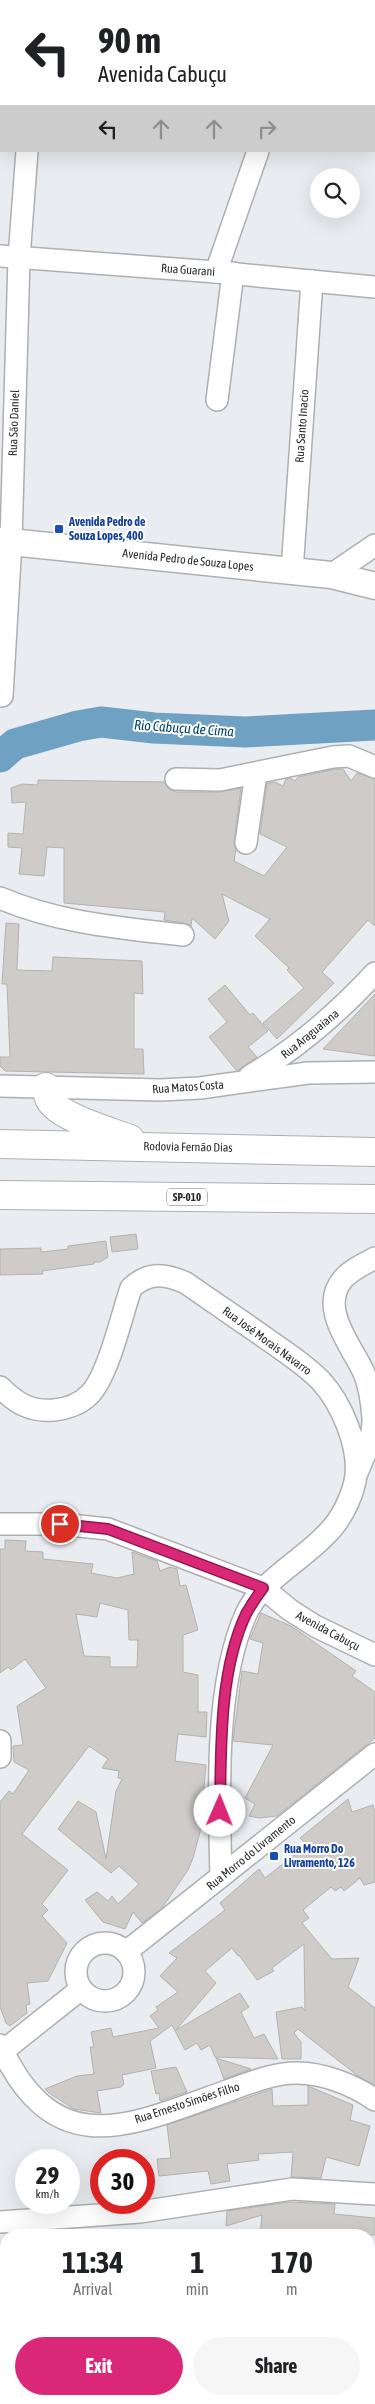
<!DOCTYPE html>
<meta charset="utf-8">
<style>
:root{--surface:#fff;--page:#f6f6f6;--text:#202124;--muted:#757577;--accent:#db2777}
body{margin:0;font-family:"Asap Condensed",sans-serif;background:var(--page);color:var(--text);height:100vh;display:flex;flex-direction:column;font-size:19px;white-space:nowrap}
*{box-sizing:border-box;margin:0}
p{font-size:16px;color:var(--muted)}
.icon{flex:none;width:28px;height:28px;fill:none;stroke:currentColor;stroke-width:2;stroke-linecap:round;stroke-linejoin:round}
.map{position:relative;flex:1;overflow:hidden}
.panel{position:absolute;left:0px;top:2229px;width:375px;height:176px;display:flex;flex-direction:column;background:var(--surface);border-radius:20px 20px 0 0;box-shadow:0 5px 20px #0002}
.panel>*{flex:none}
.banner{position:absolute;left:0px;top:0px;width:375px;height:152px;box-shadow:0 5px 20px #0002;background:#fff;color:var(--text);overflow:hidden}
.fabs{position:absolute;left:310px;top:168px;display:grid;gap:10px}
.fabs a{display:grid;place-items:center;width:50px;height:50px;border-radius:50%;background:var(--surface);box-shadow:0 5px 20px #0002;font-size:25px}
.speed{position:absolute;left:15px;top:2149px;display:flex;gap:10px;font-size:25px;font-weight:700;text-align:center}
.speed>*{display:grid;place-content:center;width:65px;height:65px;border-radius:50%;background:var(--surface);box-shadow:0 5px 20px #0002;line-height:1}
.speed small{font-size:12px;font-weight:400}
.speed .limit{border:8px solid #d22;background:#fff;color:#111}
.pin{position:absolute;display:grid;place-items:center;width:42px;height:42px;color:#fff;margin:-21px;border:2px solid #fff;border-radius:50%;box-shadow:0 1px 5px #0007}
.me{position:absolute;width:55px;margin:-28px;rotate:1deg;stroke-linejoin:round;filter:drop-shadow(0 0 4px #0008)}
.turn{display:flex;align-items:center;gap:18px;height:105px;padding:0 15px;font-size:22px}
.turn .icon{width:65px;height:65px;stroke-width:2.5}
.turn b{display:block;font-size:35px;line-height:42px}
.lanes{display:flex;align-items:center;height:48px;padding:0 15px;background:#0003;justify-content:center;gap:25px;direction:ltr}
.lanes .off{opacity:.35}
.eta{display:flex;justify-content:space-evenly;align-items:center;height:85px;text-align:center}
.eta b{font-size:30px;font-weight:700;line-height:35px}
.action{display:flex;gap:10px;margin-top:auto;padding:10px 15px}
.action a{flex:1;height:58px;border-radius:30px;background:var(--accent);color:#fff;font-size:20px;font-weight:700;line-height:58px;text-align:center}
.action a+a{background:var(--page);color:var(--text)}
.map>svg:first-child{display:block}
</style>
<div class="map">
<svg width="375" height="2404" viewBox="0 0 375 2404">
<rect width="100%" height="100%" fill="#e9ecf0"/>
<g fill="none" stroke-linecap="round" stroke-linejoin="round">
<polyline stroke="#6fa1c3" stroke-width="31" points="0,757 15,744 78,726 101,722 154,728 245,732 375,725"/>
</g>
<g fill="#cecbc8" stroke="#b4b2ae" fill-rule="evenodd">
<polygon points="335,769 343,769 351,781 357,773 375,779 375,926 368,920 322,972 334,983 277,1039 263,1023 304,988 287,970 289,968 255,936 270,919 222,894 229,921 215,939 192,918 191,926 184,923 164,920 165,912 64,903 64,848 47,847 44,876 19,874 22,848 8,847 8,833 23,834 26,802 12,803 11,788 22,784 38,785 38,780 164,782 169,789 176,792 220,792 241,788 234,841 236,850 234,861 264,876 287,847 260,834 267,783 275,782 283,786 286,779 290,778 295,781 298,777"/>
<polygon points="6,923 19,924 17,970 52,971 53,957 142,961 143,994 134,993 134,1049 143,1049 144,1074 5,1071 0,1066 0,1057 10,1057 7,984 2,984"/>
<polygon points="225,985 250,1015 253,1013 268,1031 248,1047 257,1057 239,1070 236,1070 209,1037 227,1022 208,999"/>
<polygon points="375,994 375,1056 323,1049 358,1012"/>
<polygon points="136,1234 138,1249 112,1252 110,1237"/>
<polygon points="106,1241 108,1257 100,1262 94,1262 94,1264 42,1271 43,1274 0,1275 0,1249 41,1248 41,1252 68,1249 68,1246"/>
<path d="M5,1540L26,1541L25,1551L43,1552V1559L93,1564L91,1573L117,1578L134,1574L132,1552L157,1561L160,1571L170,1567L177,1569L180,1586L186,1585L198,1630L183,1635V1672L198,1675V1712H207L206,1737L178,1734L175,1761L206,1765L200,1832L193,1858L188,1870L162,1908L142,1923L133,1912L125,1929L103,1922L85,1900L97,1892L108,1901L112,1896L118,1904L139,1884L119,1866L111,1873L58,1829L78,1801L96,1812L106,1859L116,1791L122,1779L118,1778L119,1771L102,1768L108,1759L89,1746L22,1834L68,1870L42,1904L48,1910L42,1916L67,1943L48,1981L27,1983L30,2004L26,2005L27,2013L10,2026L6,2023L0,2007V1802L9,1791L13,1794L29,1770L14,1762L13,1746L23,1745L17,1706L46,1688L25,1659L11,1670L8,1667L0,1673V1549H5ZM100,1603L128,1610L129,1640H138L137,1667H110V1657L84,1656L76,1614L97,1617Z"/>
<polygon points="261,1613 291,1626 356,1671 352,1676 375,1692 375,1738 277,1816 259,1818 249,1816 255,1804 245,1798 273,1745 233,1741 242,1671 258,1674 263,1643 250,1639"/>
<polygon points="348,1799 352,1812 373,1805 375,1813 375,1882 364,1885 360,1878 344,1891 341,1887 335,1891 331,1887 303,1910 309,1918 302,1923 332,1959 359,1958 348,1987 375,2008 375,2085 358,2076 298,2029 294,2033 301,2042 301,2059 282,2059 276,2012 302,2007 305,2011 304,1944 272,1968 274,1971 257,1980 239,1955 238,1956 232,1948 205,1971 216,1983 176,2030 240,1993 249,2007 241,2012 254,2038 264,2034 278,2059 215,2057 210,2045 201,2050 197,2043 185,2050 172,2025 150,2041 156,2068 122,2075 124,2084 121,2087 97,2091 101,2113 74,2109 49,2093 45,2089 77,2076 94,2074 90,2047 94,2047 91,2032 111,2028 113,2037 159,2028 150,2016 158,2010 156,2007 178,1992 160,1976 177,1958 169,1953 225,1910 220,1903 259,1869 265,1878 307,1845 300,1838"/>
<polygon points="216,2058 251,2069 224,2079"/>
<polygon points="176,2067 187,2092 160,2101 159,2093 156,2094 151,2071"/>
<polygon points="308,2086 353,2105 350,2120 370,2126 359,2166 326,2157 321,2178 291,2177 293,2152 258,2154 259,2160 227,2164 230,2181 211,2184 208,2171 159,2176 157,2159 171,2158 167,2125 272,2089 273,2106 308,2105"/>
<polygon points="289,2202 335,2204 334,2214 375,2218 375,2235 260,2235 262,2215 226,2226 227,2211"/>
</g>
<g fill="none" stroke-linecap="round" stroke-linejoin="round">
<g stroke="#adafb2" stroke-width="24">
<g id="minor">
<polyline points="98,0 100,1"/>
<polyline points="38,1 39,0"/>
<polyline points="312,1 313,0"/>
<polyline points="374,120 375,121"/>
<polyline points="0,256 216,272 375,287"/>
<polyline points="216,272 258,151"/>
<polyline points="217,400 233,273"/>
<polyline points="292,571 312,281"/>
<polyline points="331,575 375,545"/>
<polyline points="2,696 11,542 19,258 27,151"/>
<polyline points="176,779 220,780 333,757 349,756 375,767"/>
<polyline points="246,843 256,773"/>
<path d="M0,898C58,923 122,928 183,935"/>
<path d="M250,1076C298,1048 337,1014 375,973"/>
<polyline points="0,1086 160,1090 200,1088 308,1073 375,1072"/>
<path d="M0,1387C16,1403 30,1412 54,1410C66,1409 80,1404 89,1395C108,1377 122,1314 131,1288C149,1271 166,1274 186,1283C213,1302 240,1320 267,1339C285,1352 306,1365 321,1381C341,1403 359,1444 356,1475C354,1492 344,1514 333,1527C307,1559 263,1577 246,1614C214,1685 219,1799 221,1876"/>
<path d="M357,1473C364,1455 374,1438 373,1418C372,1405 369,1385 364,1373C352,1346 318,1308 343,1279C352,1269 364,1264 375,1258"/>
<polyline points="0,1524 60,1524 108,1529 263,1588 290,1610 315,1626 375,1655"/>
<polyline points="0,1741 0,1757"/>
<circle cx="105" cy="1972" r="29"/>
<polyline points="126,1952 375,1754"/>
<path d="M0,2045C55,2164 129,2126 227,2091C249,2083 273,2073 297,2073C323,2073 354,2085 375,2100"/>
<polyline points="3,2051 81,1989"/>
<polyline points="0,2222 140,2212 292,2189 375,2194"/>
<polyline points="0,2300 6,2300"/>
<polyline points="369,2348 375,2350"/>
<polyline points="0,2399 6,2397"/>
</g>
</g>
<g stroke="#adafb2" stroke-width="29">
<polyline id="major" points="0,541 331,575 375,586"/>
</g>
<g stroke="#adafb2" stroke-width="30">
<g id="highway">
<path d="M46,1087C48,1094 48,1100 54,1105C67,1119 111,1132 130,1139"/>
<polyline points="0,1144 375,1152"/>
<polyline points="0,1195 375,1199"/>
</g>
</g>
<use href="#minor" stroke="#fff" stroke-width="21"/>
<use href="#major" stroke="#fff" stroke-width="26"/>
<use href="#highway" stroke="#fff" stroke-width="28"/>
</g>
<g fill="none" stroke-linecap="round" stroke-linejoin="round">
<g stroke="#8e194d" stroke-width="12">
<path id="route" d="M60,1524L108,1529L263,1588C257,1596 251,1605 246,1614C219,1671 221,1749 220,1811"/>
</g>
<use href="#route" stroke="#db2777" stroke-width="9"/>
</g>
<g fill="#1a4fb4" stroke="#fff" stroke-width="2">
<rect x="54" y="524" width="10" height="10" rx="2.5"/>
<rect x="269" y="1851" width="10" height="10" rx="2.5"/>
</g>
<g text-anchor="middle" stroke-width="4" stroke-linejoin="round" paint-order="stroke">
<rect fill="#fff" stroke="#6a6b6b" stroke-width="1" x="167" y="1188.5" width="40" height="17" rx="4"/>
<g font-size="11" font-weight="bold" fill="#2a2b2c">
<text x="187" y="1201">SP-010</text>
</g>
<g font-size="12" fill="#2a2b2c" stroke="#fff">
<text transform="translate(188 270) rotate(4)" y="4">Rua Guarani</text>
<text transform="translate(14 423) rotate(-88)" y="4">Rua São Daniel</text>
<text transform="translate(302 426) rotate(-86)" y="4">Rua Santo Inacio</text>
<text transform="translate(188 560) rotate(6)" y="4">Avenida Pedro de Souza Lopes</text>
<text transform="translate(310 1034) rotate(-39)" y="4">Rua Araguaiana</text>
<text transform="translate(188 1087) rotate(-4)" y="4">Rua Matos Costa</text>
<text transform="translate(188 1147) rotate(1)" y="4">Rodovia Fernão Dias</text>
<text transform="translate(267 1341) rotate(36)" y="4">Rua José Morais Navarro</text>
<text transform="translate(328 1631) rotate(28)" y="4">Avenida Cabuçu</text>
<text transform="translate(251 1853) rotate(-39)" y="4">Rua Morro do Livramento</text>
<text transform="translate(187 2103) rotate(-18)" y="4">Rua Ernesto Simões Filho</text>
</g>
<g font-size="12" font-weight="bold" fill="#164399" stroke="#fff" text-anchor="start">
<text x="69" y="526">Avenida Pedro de<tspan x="69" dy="14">Souza Lopes, 400</tspan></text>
<text x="284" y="1853">Rua Morro Do<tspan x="284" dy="14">Livramento, 126</tspan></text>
</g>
<g font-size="14" font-style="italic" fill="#004566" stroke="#fff">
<text transform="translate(184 728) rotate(4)" y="5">Rio Cabuçu de Cima</text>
</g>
</g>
</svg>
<div class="fabs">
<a><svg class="icon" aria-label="search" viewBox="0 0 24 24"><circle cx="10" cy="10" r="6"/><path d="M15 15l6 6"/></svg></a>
</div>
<div class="speed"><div>29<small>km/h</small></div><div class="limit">30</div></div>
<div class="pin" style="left:60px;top:1524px;background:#d93025"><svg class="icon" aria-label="arrive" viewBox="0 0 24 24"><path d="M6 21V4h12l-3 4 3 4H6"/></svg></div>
<svg class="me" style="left:220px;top:1811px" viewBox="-20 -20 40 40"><circle r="19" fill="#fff"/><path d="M0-13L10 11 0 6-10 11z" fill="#db2777"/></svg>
<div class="banner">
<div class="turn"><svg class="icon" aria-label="left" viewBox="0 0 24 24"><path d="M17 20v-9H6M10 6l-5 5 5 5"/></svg><div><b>90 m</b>Avenida Cabuçu</div></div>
<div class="lanes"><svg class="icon" aria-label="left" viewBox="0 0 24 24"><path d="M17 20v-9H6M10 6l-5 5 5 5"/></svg><svg class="icon off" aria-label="ahead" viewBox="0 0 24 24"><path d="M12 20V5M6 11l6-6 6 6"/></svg><svg class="icon off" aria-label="ahead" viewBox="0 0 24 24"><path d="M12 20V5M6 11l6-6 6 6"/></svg><svg class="icon off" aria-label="right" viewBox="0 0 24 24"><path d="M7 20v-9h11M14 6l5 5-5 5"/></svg></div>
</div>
<section class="panel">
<div class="eta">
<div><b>11:34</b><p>Arrival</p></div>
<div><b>1</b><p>min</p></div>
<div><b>170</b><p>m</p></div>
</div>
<div class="action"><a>Exit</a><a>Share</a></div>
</section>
</div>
